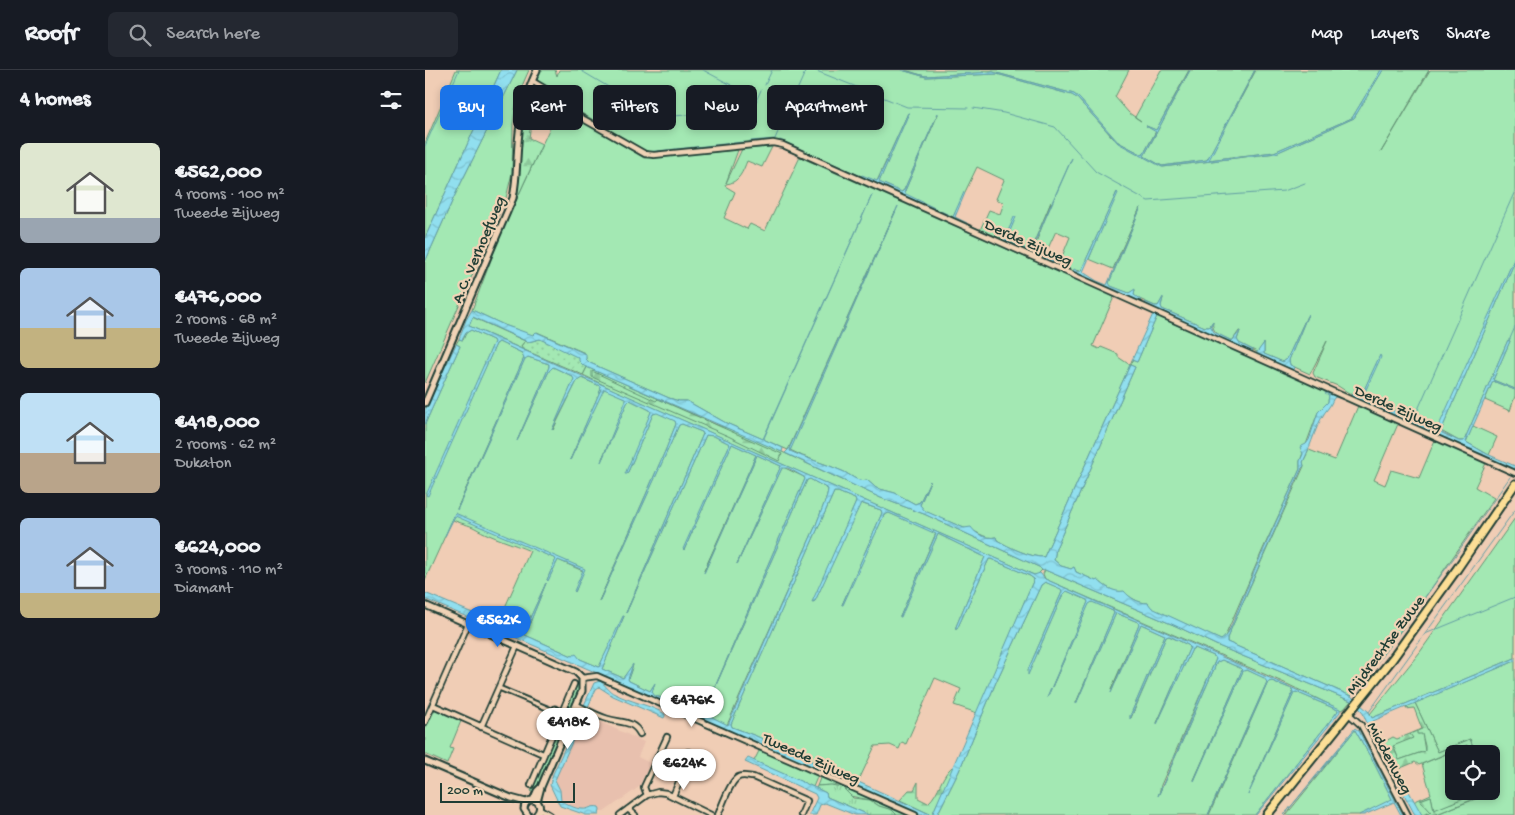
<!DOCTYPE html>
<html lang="en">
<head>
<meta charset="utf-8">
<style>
  :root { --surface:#171b24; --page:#242831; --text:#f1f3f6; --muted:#9ea1a6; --line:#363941; --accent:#1a73e8 }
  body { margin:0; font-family:"Gochi Hand",sans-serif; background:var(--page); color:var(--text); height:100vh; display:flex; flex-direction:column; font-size:19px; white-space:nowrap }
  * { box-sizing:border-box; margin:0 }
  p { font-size:16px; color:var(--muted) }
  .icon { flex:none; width:28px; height:28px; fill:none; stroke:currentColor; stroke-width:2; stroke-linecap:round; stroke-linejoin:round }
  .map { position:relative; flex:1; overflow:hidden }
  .details { display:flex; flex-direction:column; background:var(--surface); width:425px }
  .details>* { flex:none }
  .banner { position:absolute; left:15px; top:15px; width:475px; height:45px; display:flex; gap:10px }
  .controls { position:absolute; left:1020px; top:675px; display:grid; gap:10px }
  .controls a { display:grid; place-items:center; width:55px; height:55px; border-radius:8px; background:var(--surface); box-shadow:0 2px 8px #0003; font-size:25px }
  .scale { position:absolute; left:15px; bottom:12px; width:135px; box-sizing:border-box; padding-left:5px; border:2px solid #1f3d34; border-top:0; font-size:14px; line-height:18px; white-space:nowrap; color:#1f3d34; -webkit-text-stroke:4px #f0d3b6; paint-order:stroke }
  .price { position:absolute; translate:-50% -42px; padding:0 11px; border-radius:18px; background:#fff; color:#222; font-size:16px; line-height:32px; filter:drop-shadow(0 1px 2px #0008) }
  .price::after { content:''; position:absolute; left:50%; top:30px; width:15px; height:11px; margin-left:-8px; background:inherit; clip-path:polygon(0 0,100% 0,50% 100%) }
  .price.active { background:var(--accent); color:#fff }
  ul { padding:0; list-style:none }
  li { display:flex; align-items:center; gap:15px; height:125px; padding:0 20px }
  li span { display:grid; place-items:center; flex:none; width:140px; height:100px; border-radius:8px; color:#555 }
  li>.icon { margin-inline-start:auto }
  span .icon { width:60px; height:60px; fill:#fffc; stroke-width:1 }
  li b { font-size:21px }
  h2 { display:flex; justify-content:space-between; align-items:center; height:60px; padding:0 20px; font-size:21px }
  .tag { padding:0 18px; border-radius:8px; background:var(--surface); box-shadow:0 2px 8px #0003; font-size:18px; line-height:45px }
  .tag.active { background:var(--accent); color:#fff }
  header { display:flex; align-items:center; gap:30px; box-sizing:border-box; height:70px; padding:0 25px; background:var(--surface); border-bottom:1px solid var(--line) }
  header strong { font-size:24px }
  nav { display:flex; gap:28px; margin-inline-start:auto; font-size:18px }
  .search { width:350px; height:45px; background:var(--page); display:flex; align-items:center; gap:12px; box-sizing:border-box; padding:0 18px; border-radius:8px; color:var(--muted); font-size:19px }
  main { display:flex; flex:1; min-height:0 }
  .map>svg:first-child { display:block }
  .built { fill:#e8c0ae }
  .grass { fill:#a3e8b3; stroke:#619274 }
  .forest { fill:url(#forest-firs); stroke:#619274 }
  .park { fill:url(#park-tufts); stroke:#619274 }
  .garden { fill:url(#garden-dots); stroke:#619274 }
  .water { fill:url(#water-waves); stroke:#639ea4; fill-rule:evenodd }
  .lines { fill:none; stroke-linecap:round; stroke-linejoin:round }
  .stream { stroke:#639ea4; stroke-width:1 }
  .pedestrian-casing { stroke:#1f3d34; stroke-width:7 }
  .minor-casing { stroke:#1f3d34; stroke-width:8 }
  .tertiary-casing { stroke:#1f3d34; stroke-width:9 }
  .primary-casing { stroke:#1f3d34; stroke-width:11 }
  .pedestrian { stroke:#f0d3b6; stroke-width:3 }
  .minor { stroke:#f0d3b6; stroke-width:4.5 }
  .tertiary { stroke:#f0d3b6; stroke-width:5 }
  .primary { stroke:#fcde96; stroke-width:7 }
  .labels { text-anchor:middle; stroke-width:4.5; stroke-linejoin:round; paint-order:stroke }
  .street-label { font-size:16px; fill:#1f3d34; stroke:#f0d3b6 }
</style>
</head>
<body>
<header>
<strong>Roofr</strong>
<div class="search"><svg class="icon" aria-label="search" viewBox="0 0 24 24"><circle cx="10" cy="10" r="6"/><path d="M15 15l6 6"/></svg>Search here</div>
<nav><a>Map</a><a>Layers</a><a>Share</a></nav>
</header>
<main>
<section class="details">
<h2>4 homes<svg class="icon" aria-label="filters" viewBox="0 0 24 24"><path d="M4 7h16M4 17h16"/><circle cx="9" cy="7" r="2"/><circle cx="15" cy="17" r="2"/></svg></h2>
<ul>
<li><span style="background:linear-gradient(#dfe7d0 75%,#9aa5b1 0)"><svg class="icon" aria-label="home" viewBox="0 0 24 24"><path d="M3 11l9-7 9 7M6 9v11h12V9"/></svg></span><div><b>€562,000</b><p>4 rooms · 100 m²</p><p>Tweede Zijweg</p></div></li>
<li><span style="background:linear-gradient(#a9c7e8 60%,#c2b280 0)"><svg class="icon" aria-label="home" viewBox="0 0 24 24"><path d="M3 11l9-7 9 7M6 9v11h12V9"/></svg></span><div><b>€476,000</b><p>2 rooms · 68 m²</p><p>Tweede Zijweg</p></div></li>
<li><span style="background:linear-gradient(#bfe0f5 60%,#b9a48a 0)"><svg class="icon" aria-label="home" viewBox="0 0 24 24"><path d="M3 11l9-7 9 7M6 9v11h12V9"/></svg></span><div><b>€418,000</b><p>2 rooms · 62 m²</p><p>Dukaton</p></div></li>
<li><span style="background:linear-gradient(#a9c7e8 75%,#c2b280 0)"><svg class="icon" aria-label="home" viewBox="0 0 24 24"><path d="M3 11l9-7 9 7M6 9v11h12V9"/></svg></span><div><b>€624,000</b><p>3 rooms · 110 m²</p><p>Diamant</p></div></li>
</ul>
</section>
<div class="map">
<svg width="1090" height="745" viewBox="0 0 1090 745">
  <defs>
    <pattern id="forest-firs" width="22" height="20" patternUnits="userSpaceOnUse" patternTransform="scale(1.25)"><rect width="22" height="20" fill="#a3e8b3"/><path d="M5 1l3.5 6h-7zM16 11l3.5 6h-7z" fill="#8cc89b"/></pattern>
    <pattern id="park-tufts" width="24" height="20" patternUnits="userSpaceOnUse" patternTransform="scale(1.25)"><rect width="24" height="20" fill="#a3e8b3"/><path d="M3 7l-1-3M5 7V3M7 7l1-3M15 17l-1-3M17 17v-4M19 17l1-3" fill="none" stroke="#8cc89b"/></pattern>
    <pattern id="garden-dots" width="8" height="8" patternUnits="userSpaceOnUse" patternTransform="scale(1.25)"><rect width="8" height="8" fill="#a3e8b3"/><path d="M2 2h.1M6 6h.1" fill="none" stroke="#8cc89b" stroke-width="1.8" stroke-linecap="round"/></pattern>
    <pattern id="water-waves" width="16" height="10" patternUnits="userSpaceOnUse" patternTransform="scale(1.25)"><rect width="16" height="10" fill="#91dfef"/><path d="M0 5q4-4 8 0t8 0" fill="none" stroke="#7dc0ce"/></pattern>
  </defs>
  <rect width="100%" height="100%" fill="#f0cdb5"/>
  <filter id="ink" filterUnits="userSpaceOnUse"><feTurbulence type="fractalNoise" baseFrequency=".02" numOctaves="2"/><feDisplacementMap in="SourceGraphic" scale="10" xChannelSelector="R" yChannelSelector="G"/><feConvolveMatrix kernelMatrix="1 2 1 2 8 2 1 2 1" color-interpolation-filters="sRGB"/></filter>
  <g filter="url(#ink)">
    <!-- built -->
    <path class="built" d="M160,645L219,672L213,687L225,693L214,717L179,742H175V740L171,736L157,740L136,731L135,720L130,712L135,696Z"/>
    <!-- grass -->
    <path class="grass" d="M31,0H76L0,168V73Z
      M92,0H104L93,25L90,40L88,54L87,103L81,128L0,313V192L29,127Z
      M115,0H130L132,6L134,0H477L501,7L572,4L647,25L652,28L689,69L654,28L649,24L568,2L500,6L480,0H704L690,27L704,43L716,51L710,47L736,0H764L731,60L721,56L731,61L718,85L693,72L738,97L851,83L929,48L958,0H1004L956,82L1005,0H1090V187L1016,355L1012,360L940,329L938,326L955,286L938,322L934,325L929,323L927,325L913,316L890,307L888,303L902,271L885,304L865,295L864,290L882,246L862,289L858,292L839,284V273L835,279L832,282L814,273L812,270L815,261H814L807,271C796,265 786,264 788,251L784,257H780L737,239L736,236L738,228L733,236H730L710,227L709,225L710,220L704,223L685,216L684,213L715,138L688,199L664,189L692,122L656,201L649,200L648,202L665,210H663L633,196L644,200L645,198L634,194L645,167L631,161L619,187L608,181L626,132L606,179L603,180L583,171L582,168L590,147L579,169L555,160L564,140L575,144L579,133L571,129L579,110L552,97L528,147L480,125L479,123L513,44L479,120L476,122L454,112L483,43L452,111L437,106L435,107L348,70L226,82L221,81L136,31L135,32L121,16L113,11L112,8Z
      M765,0H830L782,90L737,96L719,86Z
      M831,0H956L927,48L849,82L783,90Z
      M134,38L219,88L313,80L301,113L317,79L347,77L337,97L322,91C318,101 314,113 301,114L300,116L310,122L299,148L322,159L325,154L340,161L375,87L604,189L654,209L689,227L668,276L674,279L676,277L693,284V287L705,295L707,290L712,292L732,246L901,321L904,325L903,332L893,342L875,391V399L838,479L799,569L796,570L791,568L726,538L723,533C713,533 706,528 699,522C689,523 679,516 673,510L671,511L651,502L649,497L646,499L636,496L629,490L631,478L710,297L705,295L619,487C607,488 583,477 572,470L571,467C558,470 551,459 539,458L499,441L495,435L505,411L495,432L490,434L470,423L451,418L442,410C432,413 425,404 417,401C400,393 381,389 365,380L470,142L363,380L301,353L262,331H254L244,328L165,293L161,289L160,283L112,262L109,266L79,255L47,240L77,161Z
      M1090,191V319L1068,310L1085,271L1083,270L1039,371H1034L1016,361Z
      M47,247L100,271L96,276L97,279L44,256Z
      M46,260L68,270L69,272L2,426L71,274L74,272L97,283L99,288L32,439L100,288L103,287L124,294V297L93,369L124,301L128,297L147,306L149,309L128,360L152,311L156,308L175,316L176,319L145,390L179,318L200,328L202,330L177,389L202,333L205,330L225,340L226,342L202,404L228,344L232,342L250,350L251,354L241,379L174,531L254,355L257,354L277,362L278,364L201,543L281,365L289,366L305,374L259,480L307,374L331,385L279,501L332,385L356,396L312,494L357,398L358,397L379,407L380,409L287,624L382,410L385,409L403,419C403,426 394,446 391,455L302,655L265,636L230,626L227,623L229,615L225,621L204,611L203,609L208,595L198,608L177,599L199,546L174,597L155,589L151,585L147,586L100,565L121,513L99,561L95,563L73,553L105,481C87,473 67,468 50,458C45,455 34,453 28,450L30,445L131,489L122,510H123L133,490L158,501L150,522L159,499L30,444L0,510V354L35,276L31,274L34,269L38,270L41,263Z
      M162,297L292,355L312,361L456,428L499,444L614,497L617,500L612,505H609L193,322L158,305Z
      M1068,311L1090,320V326L1085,341L1060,330Z
      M933,336L973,354L949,410L960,415L966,400L994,408L1010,370L1061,393L1050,417L1069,428L987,546L926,626L802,572V568L879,396L878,392L884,380L910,390Z
      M1048,356L1072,367L1064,385L1041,372Z
      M409,422H413L430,429L431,432L388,532L390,531L435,433L456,440L457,443L417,535L459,445L464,443L511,463L475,547L513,464L560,487L530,559H532L564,489H566L605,506L609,509L552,643L529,635L536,619L510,608L481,674L477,672L474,679L465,675L450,676L433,712L331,666L307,657L306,654Z
      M1090,448V588L947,648L945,644L995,582Z
      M620,500L751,556L791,575L926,631L919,639L916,640L862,614L620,509L618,504Z
      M620,512L637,519V522L603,600L604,602L638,524L642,521L662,530L663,532L627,617L664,533L668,532L688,541L689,543L651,633L691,543L713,552L714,554L686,620L716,554L740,565L705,646L706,648L741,567L744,566L763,575L765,577L732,653L767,579L770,578L789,586L791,589L736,715L734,724L792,592L797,590L815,598L817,600L769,710L818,601L822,600L840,608L842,612L783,745H512L534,701L571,612L616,515Z
      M1090,591V745H1009L1068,722L1066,684H1051L1045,669L1013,682L990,633Z
      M847,611L867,619L868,622L827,715L869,623L871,622L913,640V641L830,745H784L843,612Z
      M10,639L36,651L25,678L28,679L22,694L0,684V659Z
      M930,660L950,695L967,729L966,731L934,745H861Z
      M992,661L993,664L997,663L1000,681L974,690L968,675L987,668L985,664Z
      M1043,675L1047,684H1029V721L1035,723L1056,721L1009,741L1006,726L996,730L1006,742L997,745L988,732L1006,724L997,694Z
      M335,679L393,705L388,717L329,691Z
      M396,706L486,745H472L467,740L454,736L445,730L425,726L420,719L411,715L392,716Z"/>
    <!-- forest -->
    <path class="forest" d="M102,46L106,53L104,68L117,74L77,161C84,144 92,126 94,108C97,85 93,69 102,46Z
      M167,301L231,331L233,329L357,384L354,391L303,366L167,307Z
      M152,614L155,616V618L109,723L106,721Z
      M990,633L1013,682L1045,669L1051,684H1047L1042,675L994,695L990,692L971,700L957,673L968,667L972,669L985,664L988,668L968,676L974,690L1000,681V676L997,664H992V661L997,659L989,638L981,639L982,636Z
      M530,695L507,745L475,730L484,720H489L493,712V728L503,733C515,723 516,703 530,695Z
      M1066,718L1068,721L1064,723L1009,745H1000L1006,742L995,730L1006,726L1009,740L1056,721H1066Z"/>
    <!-- park -->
    <path class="park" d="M406,715L417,717L428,728L445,730L454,736L467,740L472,745H444L402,727L401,723L391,718L392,716Z"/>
    <!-- garden -->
    <path class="garden" d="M115,269L147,283L154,288L162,297L158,305L97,279L96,276L100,271L103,272Z"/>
    <!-- water -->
    <path class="water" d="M76,0H92L29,127L0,192V168Z
      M477,0L500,6L568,2L649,24L654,28L693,72L718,85L731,62L721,56L731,60L765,0L719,86L737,96L782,90L830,0L784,90L849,82L927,48L956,0H958L929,48L851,83L737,97L693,73L652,28L647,25L572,4L501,7Z
      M483,43H484L454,112L477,122L479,120L513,43L479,123L528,147L539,122L540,123L530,147L542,153L541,154L435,107L437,105L452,111L454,108Z
      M647,88L607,179L608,181L629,191L627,193L575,169H580L589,147H591L582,168L583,171L603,180L606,179Z
      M692,122L693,123L658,202L672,211L682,215L716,137L684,213L686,216L704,223L710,219L709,225L716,230L715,231L648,202L649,199L654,202L656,201Z
      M447,125L339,368L340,370L358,378L357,382L159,296L154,291V288L115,269L103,272L48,247L44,256L609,505L615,503L620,509L915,639V642L831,745H830L913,641V640L871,622L869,623L823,725L868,622L867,619L847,611L843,612L783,745L842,612L839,608L822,600L818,601L769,711L817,600L815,598L797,590L792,592L733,726L791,589L789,586L770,578L767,579L732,654L765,577L763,575L744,566L741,567L705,649V646L740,565L716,554L686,623L714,554L713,552L691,543L651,634L689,543L688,541L667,532L664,534L622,628L663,532L662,530L642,521L638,524L603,605V600L637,522L636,519L620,512L616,515L571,612L534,701L512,745H496L260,642C174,603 87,566 0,529V523L95,563L99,561L121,513L100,565L147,586L151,584L155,589L174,597L198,546H199L177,599L198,608L208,594L203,609L204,611L225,621L230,613L227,622L230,626L265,636L303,655L391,455C394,446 403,426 403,419L385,409L382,410L287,624L380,409L379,407L363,398H357L312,494L356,396L332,385L279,503L331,385L307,374L259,480L258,479L305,374L289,366L281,365L201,543L278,364L277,362L257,354L254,355L174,532L241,379L251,354L250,351L232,343L228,344L202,404H200L226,342L225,340L205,330L202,333L176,392L201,330L200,328L179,319L145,390L176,319L175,316L157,308L152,311L127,360L149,309L147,306L128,297L124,301L92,371L124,297V294L103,287L100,289L32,440L99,288L97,283L74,272L71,274L3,426L1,425L69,272L68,270L46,260L41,263L37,270L34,269L41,250L47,240L79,255L108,265L111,262L161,284V289L165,293L244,328L254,331H262L301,353L338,369ZM409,422H413L430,429L431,432L387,532L390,531L436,433L456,440L457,443L417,535H418L459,445L464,443L511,464L475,547H476L513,464L560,487L530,559H532L564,489H566L605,506L609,509L507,745L331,666L307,657L306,654Z
      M473,136L365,381C381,389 400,393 417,401C425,404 432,413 442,410L451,418L470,423L490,434L495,432L505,411L495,435L500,441L539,458L546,457C551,465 562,469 571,467L572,470C583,477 607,488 619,487L705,295L710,297L631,478L629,490L636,496L646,499L649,497L651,502L671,511L673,510C679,516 689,523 699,521C705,528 713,533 723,533L727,538L796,570C804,566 810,546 814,537C833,491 854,445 875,399V391L878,384L875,377L881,374L884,370L893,342L903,332L904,325L900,323L901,321L917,328V329L910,327C907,330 907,333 904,337C891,352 887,374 878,392L879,396L877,398L802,568V572L926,626L944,642L947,648L1090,588V591L948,651L953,668L957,673L997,745H990L945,660L937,641L926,631L791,575L751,556L620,500L618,501L614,497L499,444L456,428L360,383L364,379Z
      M1090,187V191L1016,361L1017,363L1034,371H1039L1083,270L1085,271L1068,310L1090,319V320L1068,311L1041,372L1062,384L1090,396V399L926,326L928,323L934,325L938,322L955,285L956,287L938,326L940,329L961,338L965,336V339L985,348L988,347L991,352L1012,360Z
      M738,227L736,236L737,239L780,257H784L788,251L786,257L789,262L807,271L815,261L812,269L814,273L828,280L826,282L720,234V232L730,236H733Z
      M728,244L732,246L712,292L707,290Z
      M883,244L864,290L865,295L870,297L869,300L830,285L839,273V284L858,292L862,289Z
      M31,274L35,276L0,354V340Z
      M30,443L160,499L150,522L149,521L158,500L133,490L123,511L122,510L131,489L30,446L20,466Z
      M175,611C181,615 183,621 190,624C206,632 225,635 240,644V646L239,648L188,626L174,617L171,619L130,710L135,720L136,731C142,734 150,739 157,739C164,740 166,735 174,737L175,739L174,745H161L135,736L125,715L128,704L169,613Z
      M930,658L934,661L978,745H976L969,732L939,745H934L967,729L950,695L930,660L859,745Z
      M323,688L391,718L401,723L402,727L444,745H430L400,733L395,735L391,745H384L392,728L390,724L320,692Z"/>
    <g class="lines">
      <!-- stream -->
      <path class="stream" d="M155,0L232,46H248L316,41
        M278,0L323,24
        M389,0L482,37L543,38
        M340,15L347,0
        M332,29L336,20
        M136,32L138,34
        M142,36L192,65
        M548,38L579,43L630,57L671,102L723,131L859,121L880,113
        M321,41L326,40L332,30L326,27
        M357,54L381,0
        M355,70L436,106
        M325,71L350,69L355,57
        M0,76L34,0
        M219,81L222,82L318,72
        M547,156L575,169
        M1084,271L1090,257
        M991,344L1090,121
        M1090,440L1000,564L1090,527
        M936,614L1028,489L1085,407
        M926,626L932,620
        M944,642L1000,564"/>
      <defs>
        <path id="pedestrian" d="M74,618L129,641
          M135,646L128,643L130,638L137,642"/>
        <path id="minor" d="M107,11L122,20L134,34L139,38L220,84L229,85L348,73L358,75L1090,403
          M157,608L172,606L490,745
          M8,635L118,684
          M152,635C162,640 172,646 183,649C195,653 208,650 215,664
          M924,644L936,655L983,745
          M0,652L43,554
          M56,657L92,576
          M242,667L219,717L222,725L233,722L241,723L286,745
          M106,715L149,614
          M248,726L262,693L263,682
          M115,739L125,745
          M203,739L210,745
          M195,745L222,725
          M293,745C297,736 304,714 312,708C317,704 323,707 328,707L382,731L376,745"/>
        <path id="tertiary" d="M0,333L88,128C93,104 91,79 95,55C97,36 104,18 112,0
          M0,535L151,602L157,608V621L116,717L112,732
          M0,691L86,728L101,732
          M108,730L112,721L116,717
          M103,745L99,739C101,722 123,732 111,745"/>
        <path id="primary" d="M842,745L968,588L1032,499L1090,414"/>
      </defs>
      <!-- pedestrian casing -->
      <use href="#pedestrian" class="pedestrian-casing"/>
      <!-- minor casing -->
      <use href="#minor" class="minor-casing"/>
      <!-- tertiary casing -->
      <use href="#tertiary" class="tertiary-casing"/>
      <!-- primary casing -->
      <use href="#primary" class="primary-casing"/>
      <!-- pedestrian -->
      <use href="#pedestrian" class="pedestrian"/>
      <!-- minor -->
      <use href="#minor" class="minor"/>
      <!-- tertiary -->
      <use href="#tertiary" class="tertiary"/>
      <!-- primary -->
      <use href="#primary" class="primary"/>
    </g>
  </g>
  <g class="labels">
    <!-- street labels -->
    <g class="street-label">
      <text transform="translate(604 171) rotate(24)" y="6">Derde Zijweg</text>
      <text transform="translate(52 179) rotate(-67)" y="6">A.C. Verhoefweg</text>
      <text transform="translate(974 337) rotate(24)" y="6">Derde Zijweg</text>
      <text transform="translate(959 574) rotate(-53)" y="6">Mijdrechtse Zuwe</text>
      <text transform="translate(387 687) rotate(24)" y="6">Tweede Zijweg</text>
      <text transform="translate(966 687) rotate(62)" y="6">Middenweg</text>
    </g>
  </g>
</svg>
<div class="controls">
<a><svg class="icon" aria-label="locate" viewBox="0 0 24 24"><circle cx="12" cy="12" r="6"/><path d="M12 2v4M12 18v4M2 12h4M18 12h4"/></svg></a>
</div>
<div class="scale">200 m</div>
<b class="price active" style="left:73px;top:578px">€562K</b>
<b class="price" style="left:267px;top:658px">€476K</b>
<b class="price" style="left:143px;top:680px">€418K</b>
<b class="price" style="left:259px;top:721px">€624K</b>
<div class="banner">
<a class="tag active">Buy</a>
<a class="tag">Rent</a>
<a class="tag">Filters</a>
<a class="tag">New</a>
<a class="tag">Apartment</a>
</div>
</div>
</main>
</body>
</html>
